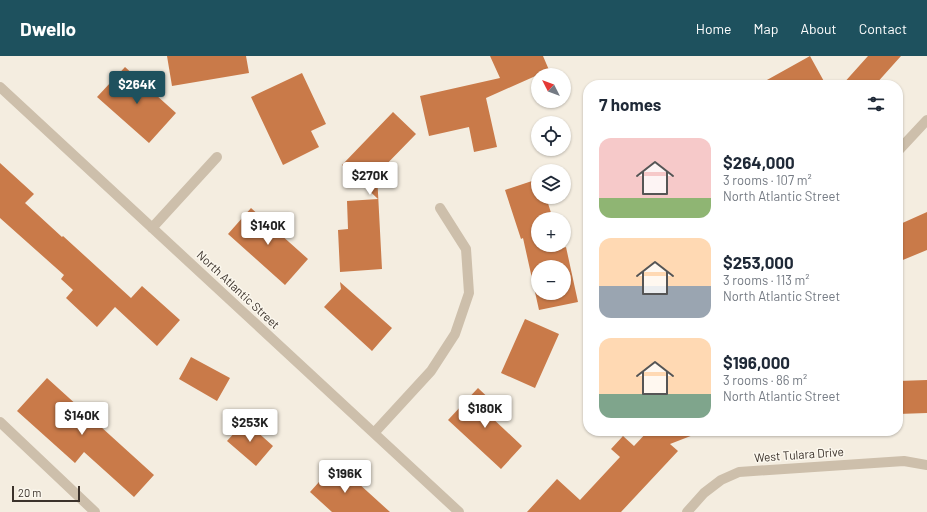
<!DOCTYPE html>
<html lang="en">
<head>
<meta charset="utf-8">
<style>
  :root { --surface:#fff; --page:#f6f6f7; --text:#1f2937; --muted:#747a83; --accent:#1e515e }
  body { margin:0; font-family:Barlow,sans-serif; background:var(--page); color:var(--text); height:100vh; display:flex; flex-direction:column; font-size:15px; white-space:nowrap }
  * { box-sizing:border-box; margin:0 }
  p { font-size:13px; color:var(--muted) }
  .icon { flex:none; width:22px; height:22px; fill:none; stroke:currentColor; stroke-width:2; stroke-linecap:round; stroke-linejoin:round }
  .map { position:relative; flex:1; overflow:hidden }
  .details { position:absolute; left:583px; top:24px; width:320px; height:356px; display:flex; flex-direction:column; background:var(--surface); border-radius:16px; box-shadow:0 1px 3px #0004 }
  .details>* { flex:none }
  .needle { width:26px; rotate:312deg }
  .tools { position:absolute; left:531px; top:12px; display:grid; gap:8px }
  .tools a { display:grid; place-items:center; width:40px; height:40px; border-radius:50%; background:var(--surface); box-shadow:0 1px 3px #0004; font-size:20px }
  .scale { position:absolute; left:12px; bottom:10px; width:68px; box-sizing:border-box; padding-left:4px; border:2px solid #3b322b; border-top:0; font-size:11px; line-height:14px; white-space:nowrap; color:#3b322b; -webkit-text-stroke:3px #fbf7ed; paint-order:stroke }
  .price { position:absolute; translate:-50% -34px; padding:0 9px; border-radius:4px; background:#fff; color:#222; font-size:13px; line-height:26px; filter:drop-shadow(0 1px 2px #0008) }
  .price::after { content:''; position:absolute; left:50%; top:24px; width:12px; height:9px; margin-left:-6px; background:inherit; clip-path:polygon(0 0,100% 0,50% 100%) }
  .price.current { background:var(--accent); color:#fff }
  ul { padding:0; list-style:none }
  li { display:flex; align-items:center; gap:12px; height:100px; padding:0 16px }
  li span { display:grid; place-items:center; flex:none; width:112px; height:80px; border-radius:12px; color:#555 }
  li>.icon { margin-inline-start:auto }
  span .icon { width:48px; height:48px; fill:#fffc; stroke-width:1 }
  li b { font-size:17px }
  h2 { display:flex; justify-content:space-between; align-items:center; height:48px; padding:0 16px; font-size:17px }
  header { display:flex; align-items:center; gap:24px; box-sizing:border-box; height:56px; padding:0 20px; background:var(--accent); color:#fff }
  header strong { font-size:19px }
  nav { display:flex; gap:22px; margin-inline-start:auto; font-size:14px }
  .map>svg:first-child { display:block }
  .building { fill:#c97a49; fill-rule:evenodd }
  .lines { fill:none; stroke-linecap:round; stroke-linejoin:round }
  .minor { stroke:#cdbfab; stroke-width:10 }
  .labels { text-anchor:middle; stroke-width:3; stroke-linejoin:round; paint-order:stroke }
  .street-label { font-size:12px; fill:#3b322b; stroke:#fbf7ed }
</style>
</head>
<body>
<header>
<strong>Dwello</strong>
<nav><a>Home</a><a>Map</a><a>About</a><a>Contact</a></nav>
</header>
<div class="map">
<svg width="927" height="456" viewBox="0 0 927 456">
  <rect width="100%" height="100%" fill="#f4ede0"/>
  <!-- building -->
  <path class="building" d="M167,0H246L249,17L172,30Z
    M490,0H543L549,14L486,42L497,91L474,96L469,71L429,80L420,40L500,22Z
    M810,0L826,29H758Z
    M868,0H901L875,29H842Z
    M125,11L176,57L149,87L97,41Z
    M302,17L326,68L311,75L319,91L283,109L251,41Z
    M393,56L416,78L377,118L382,213L340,216L338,174L348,173L347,145L378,143L342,109Z
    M0,107L34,138L25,147L62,181L63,180L131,242L142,230L180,264L157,290L115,251L97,271L66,242L73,234L61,223L64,219L0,162Z
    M538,123V141H546L553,163H538V189H562L563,192L566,191L578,246L539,254L523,182L521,183L505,134ZM538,211H564V237H538Z
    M251,152L308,203L285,229L228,178Z
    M927,156V194L898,206V169Z
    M340,226L392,272L372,295L324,251L341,233Z
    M525,263L559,278L535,332L501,317Z
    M191,301L230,322L217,345L179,323Z
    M47,322L154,419L134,441L84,396L75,407L17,355Z
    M927,324V357L898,358V325Z
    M478,332L497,350L489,359L522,390L501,413L448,364Z
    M245,365L273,390L256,410L227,385Z
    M648,375H701V376L670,388L678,395L621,456H527L557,423L580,444L620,401L611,393L623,380L634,390Z
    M336,407L390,456H332L310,436Z"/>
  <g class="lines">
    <!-- minor -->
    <path class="minor" d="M0,31L459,456
      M898,95L927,64
      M152,172L217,101
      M0,366L95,456
      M374,377L431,315L455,278L469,237L466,193L440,152
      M687,456L704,437L721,424L739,416L904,405L927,409"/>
  </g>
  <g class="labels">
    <!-- street labels -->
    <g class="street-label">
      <text transform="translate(238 234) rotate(43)" y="4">North Atlantic Street</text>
      <text transform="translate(799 399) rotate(-4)" y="4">West Tulara Drive</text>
    </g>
  </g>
</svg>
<div class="tools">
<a><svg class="needle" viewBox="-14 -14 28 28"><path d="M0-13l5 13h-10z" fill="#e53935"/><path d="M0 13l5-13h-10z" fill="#747a83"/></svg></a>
<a><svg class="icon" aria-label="locate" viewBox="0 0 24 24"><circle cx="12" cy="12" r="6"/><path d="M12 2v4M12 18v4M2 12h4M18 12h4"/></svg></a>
<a><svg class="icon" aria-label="layers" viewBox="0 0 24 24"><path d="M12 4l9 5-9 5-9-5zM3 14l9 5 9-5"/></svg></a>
<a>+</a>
<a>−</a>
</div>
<div class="scale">20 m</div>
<b class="price current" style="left:137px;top:49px">$264K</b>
<b class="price" style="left:370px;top:140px">$270K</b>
<b class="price" style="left:268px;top:190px">$140K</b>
<b class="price" style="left:485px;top:373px">$180K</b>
<b class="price" style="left:82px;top:380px">$140K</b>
<b class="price" style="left:250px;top:387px">$253K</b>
<b class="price" style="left:345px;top:438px">$196K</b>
<section class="details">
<h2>7 homes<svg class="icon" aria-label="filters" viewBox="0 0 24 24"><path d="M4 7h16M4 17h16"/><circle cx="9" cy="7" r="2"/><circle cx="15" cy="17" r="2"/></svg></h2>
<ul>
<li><span style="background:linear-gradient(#f6c9c9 75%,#8fb573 0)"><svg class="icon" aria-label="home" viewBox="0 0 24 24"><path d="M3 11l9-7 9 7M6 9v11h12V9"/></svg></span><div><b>$264,000</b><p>3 rooms · 107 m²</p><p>North Atlantic Street</p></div></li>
<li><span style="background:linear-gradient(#ffd9b3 60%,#9aa5b1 0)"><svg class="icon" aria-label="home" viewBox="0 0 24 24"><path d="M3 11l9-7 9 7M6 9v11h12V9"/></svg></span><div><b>$253,000</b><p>3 rooms · 113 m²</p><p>North Atlantic Street</p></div></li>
<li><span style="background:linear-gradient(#ffd9b3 70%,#7fa58c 0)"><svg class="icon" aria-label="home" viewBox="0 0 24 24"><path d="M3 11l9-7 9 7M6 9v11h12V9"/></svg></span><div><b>$196,000</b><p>3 rooms · 86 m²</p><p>North Atlantic Street</p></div></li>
</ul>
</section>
</div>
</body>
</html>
